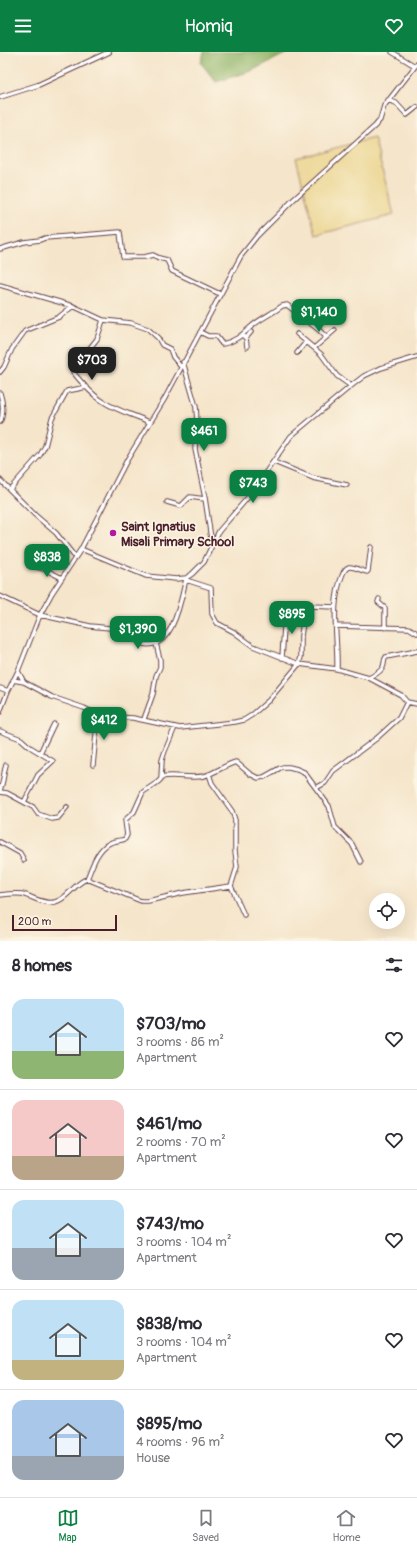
<!DOCTYPE html>
<html lang="en">
<head>
<meta charset="utf-8">
<style>
  :root { --surface:#fff; --page:#f2f2f3; --text:#2b2b33; --muted:#7c7c81; --line:#e1e1e2; --accent:#0b8043 }
  body { margin:0; font-family:Pangolin,sans-serif; background:var(--page); color:var(--text); height:100vh; display:flex; flex-direction:column; font-size:15px; white-space:nowrap }
  * { box-sizing:border-box; margin:0 }
  p { font-size:13px; color:var(--muted) }
  .icon { flex:none; width:22px; height:22px; fill:none; stroke:currentColor; stroke-width:2; stroke-linecap:round; stroke-linejoin:round }
  .map { position:relative; height:889px; overflow:hidden }
  .side { display:flex; flex-direction:column; background:var(--surface); flex:1 }
  .side>* { flex:none }
  .buttons { position:absolute; left:369px; top:841px; display:grid; gap:8px }
  .buttons a { display:grid; place-items:center; width:36px; height:36px; border-radius:50%; background:var(--surface); box-shadow:0 4px 16px #0002; font-size:20px }
  .scale { position:absolute; left:12px; bottom:10px; width:105px; box-sizing:border-box; padding-left:4px; border:2px solid #4a1f2b; border-top:0; font-size:11px; line-height:14px; white-space:nowrap; color:#4a1f2b; -webkit-text-stroke:3px #fcf5e5; paint-order:stroke }
  .price { position:absolute; translate:-50% -34px; padding:0 9px; border-radius:8px; background:var(--accent); color:#fff; font-size:13px; line-height:26px; filter:drop-shadow(0 1px 2px #0008) }
  .price::after { content:''; position:absolute; left:50%; top:24px; width:12px; height:9px; margin-left:-6px; background:inherit; clip-path:polygon(0 0,100% 0,50% 100%) }
  .price.current { background:#222; color:#fff }
  ul { padding:0; list-style:none }
  li { display:flex; align-items:center; gap:12px; height:100px; padding:0 12px }
  li+li { border-top:1px solid var(--line) }
  li span { display:grid; place-items:center; flex:none; width:112px; height:80px; border-radius:12px; color:#555 }
  li>.icon { margin-inline-start:auto }
  span .icon { width:48px; height:48px; fill:#fffc; stroke-width:1 }
  li b { font-size:17px }
  h2 { display:flex; justify-content:space-between; align-items:center; height:48px; padding:0 12px; font-size:17px }
  header { display:flex; justify-content:space-between; align-items:center; height:52px; padding:0 12px; background:var(--accent); color:#fff; font-size:18px; font-weight:600 }
  .tab-bar { display:flex; justify-content:space-around; align-items:center; height:56px; border-top:1px solid var(--line); background:var(--surface); font-size:11px; color:var(--muted) }
  .tab-bar a { display:grid; justify-items:center; gap:2px }
  .tab-bar .current { color:var(--accent) }
  .map>svg:first-child { display:block }
  .forest { fill:#93b66b; stroke:#6e6a4b }
  .sand { fill:#eeda9e; stroke:#9c7c64 }
  .lines { fill:none; stroke-linecap:round; stroke-linejoin:round }
  .minor-casing { stroke:#643d43; stroke-width:5.5 }
  .major-casing { stroke:#643d43; stroke-width:6 }
  .minor { stroke:#fff; stroke-width:3.5 }
  .major { stroke:#fff; stroke-width:4 }
  .poi-dot { fill:#b5179e; stroke:#fcf5e5; stroke-width:1.5 }
  .labels { text-anchor:middle; stroke-width:3; stroke-linejoin:round; paint-order:stroke }
  .poi-label { font-size:13px; font-weight:bold; fill:#4a1f2b; stroke:#fcf5e5; text-anchor:start }
</style>
</head>
<body>
<header><svg class="icon" aria-label="menu" viewBox="0 0 24 24"><path d="M4 6h16M4 12h16M4 18h16"/></svg>Homiq<svg class="icon" aria-label="heart" viewBox="0 0 24 24"><path d="M12 20l-8-8c-3-5 5-10 8-4 3-6 11-1 8 4z"/></svg></header>
<div class="map">
<svg width="417" height="889" viewBox="0 0 417 889">
  <rect width="100%" height="100%" fill="#fcf5e5"/>
  <filter id="ink" filterUnits="userSpaceOnUse"><feTurbulence type="fractalNoise" baseFrequency=".025" numOctaves="2"/><feDisplacementMap in="SourceGraphic" scale="8" xChannelSelector="R" yChannelSelector="G"/><feConvolveMatrix kernelMatrix="1 2 1 2 8 2 1 2 1" color-interpolation-filters="sRGB"/></filter>
  <filter id="wash" filterUnits="userSpaceOnUse"><feTurbulence type="fractalNoise" baseFrequency=".012" numOctaves="4" result="noise"/><feDisplacementMap in="SourceGraphic" scale="16" xChannelSelector="R" yChannelSelector="G"/><feGaussianBlur stdDeviation="0.9" result="paint"/><feColorMatrix in="noise" values="0 0 0 0 0 0 0 0 0 0 0 0 0 0 0 0 0 1.4 0 .05"/><feComposite in="paint" operator="in"/></filter>
  <g filter="url(#wash)">
    <rect width="100%" height="100%" fill="#f5e5ca"/>
    <!-- forest -->
    <path class="forest" d="M204,0H289L251,19L216,30L201,11Z"/>
    <!-- sand -->
    <path class="sand" d="M374,86L394,163L316,183L296,106Z"/>
  </g>
  <g filter="url(#ink)">
    <g class="lines">
      <defs>
        <path id="minor" d="M392,0L415,14
          M388,48L396,51L407,63L417,55
          M0,197L24,190L40,188L45,186L120,180L123,205H144L153,203L159,206L167,208L172,219L220,242
          M0,233L73,254L103,268L131,271L148,277L158,286L162,293L170,297L173,305L181,315
          M103,268L97,287L73,317V320C81,330 92,343 104,350C117,359 135,363 149,370
          M200,280L208,284H216L222,292C235,290 243,282 252,274C260,267 273,261 282,254L287,253L319,278L326,285
          M297,282L321,302L337,324L351,334
          M242,283L246,286L247,295
          M246,286L251,280
          M314,296L335,278
          M297,301L306,290
          M183,310L196,355L197,371L195,397L205,446L212,493
          M0,320L4,315L12,297L25,279L59,265L73,254
          M0,341C3,350 4,362 0,370
          M274,410L313,426L347,433
          M0,428L35,463L56,481L75,505
          M10,437L40,403L45,394L52,366L67,339L87,335
          M167,450L181,454L190,445L205,447
          M81,497L146,524L176,527L186,526L192,522L204,510L219,479L250,443L291,384L351,334L364,324L381,316L417,305
          M36,515L44,517L62,526
          M186,528L211,536L212,562L217,571L234,580L253,594L299,612L301,605V584L305,556L311,554L335,555
          M0,544L40,563L90,574L110,576L137,585L143,592C173,599 181,548 186,527
          M379,547L378,550L385,556V576
          M336,574L409,576L417,581
          M282,606L284,575L289,555
          M337,617C338,585 330,554 342,524C343,521 345,516 349,515C354,514 361,519 367,520L368,519L371,495
          M18,619L24,630
          M369,626C374,623 381,620 383,615C385,611 383,609 386,605L417,599
          M13,628L24,630L52,645L84,656L98,663L114,665L133,666L180,676L235,670L244,668L252,663L269,648L299,612L337,617L369,626L401,643L407,650L417,652
          M0,636L8,639
          M0,660L8,639L18,619L40,563L52,541L81,497L127,408L165,346L241,204L257,184L294,147L375,74L380,68L384,54L417,12
          M144,667L153,642L156,624L160,615V608L156,591
          M0,679L21,687L30,695L53,709L38,723L24,750
          M40,701L54,672
          M93,713L98,663
          M209,722L212,731L232,759L235,768V799L237,815L231,834L244,863
          M162,725C173,722 191,727 204,724C215,721 225,713 236,710L250,722L258,726L264,725L280,716L283,715H289L297,717L304,720L329,754L335,775L352,792L361,810
          M316,736L325,731L333,719L377,686L399,666L407,650
          M0,738C4,729 3,722 6,713
          M0,740L7,741L33,755L38,762L52,767L58,766L67,755
          M0,790L20,801L24,808
          M87,827C92,815 97,797 110,791C115,788 121,789 125,787L127,783L125,768L134,760L143,740L158,730L161,727L162,708L165,699L175,675
          M0,843C7,842 14,841 22,842C31,844 44,853 55,850C68,847 74,831 87,827L141,849H148L183,841L231,834"/>
        <path id="major" d="M0,45L38,33L109,0"/>
      </defs>
      <!-- minor casing -->
      <use href="#minor" class="minor-casing"/>
      <!-- major casing -->
      <use href="#major" class="major-casing"/>
      <!-- minor -->
      <use href="#minor" class="minor"/>
      <!-- major -->
      <use href="#major" class="major"/>
    </g>
  </g>
  <!-- markers -->
  <circle class="poi-dot" cx="113" cy="481" r="4"/>
  <g class="labels">
    <!-- poi labels -->
    <g class="poi-label">
      <text x="121" y="479">Saint Ignatius<tspan x="121" dy="15">Misali Primary School</tspan></text>
    </g>
  </g>
</svg>
<div class="buttons">
<a><svg class="icon" aria-label="locate" viewBox="0 0 24 24"><circle cx="12" cy="12" r="6"/><path d="M12 2v4M12 18v4M2 12h4M18 12h4"/></svg></a>
</div>
<div class="scale">200 m</div>
<b class="price" style="left:319px;top:281px">$1,140</b>
<b class="price current" style="left:92px;top:329px">$703</b>
<b class="price" style="left:204px;top:400px">$461</b>
<b class="price" style="left:253px;top:452px">$743</b>
<b class="price" style="left:47px;top:526px">$838</b>
<b class="price" style="left:292px;top:583px">$895</b>
<b class="price" style="left:138px;top:598px">$1,390</b>
<b class="price" style="left:104px;top:689px">$412</b>
</div>
<section class="side">
<h2>8 homes<svg class="icon" aria-label="filters" viewBox="0 0 24 24"><path d="M4 7h16M4 17h16"/><circle cx="9" cy="7" r="2"/><circle cx="15" cy="17" r="2"/></svg></h2>
<ul>
<li><span style="background:linear-gradient(#bfe0f5 65%,#8fb573 0)"><svg class="icon" aria-label="home" viewBox="0 0 24 24"><path d="M3 11l9-7 9 7M6 9v11h12V9"/></svg></span><div><b>$703/mo</b><p>3 rooms · 86 m²</p><p>Apartment</p></div><svg class="icon" aria-label="heart" viewBox="0 0 24 24"><path d="M12 20l-8-8c-3-5 5-10 8-4 3-6 11-1 8 4z"/></svg></li>
<li><span style="background:linear-gradient(#f6c9c9 70%,#b9a48a 0)"><svg class="icon" aria-label="home" viewBox="0 0 24 24"><path d="M3 11l9-7 9 7M6 9v11h12V9"/></svg></span><div><b>$461/mo</b><p>2 rooms · 70 m²</p><p>Apartment</p></div><svg class="icon" aria-label="heart" viewBox="0 0 24 24"><path d="M12 20l-8-8c-3-5 5-10 8-4 3-6 11-1 8 4z"/></svg></li>
<li><span style="background:linear-gradient(#bfe0f5 60%,#9aa5b1 0)"><svg class="icon" aria-label="home" viewBox="0 0 24 24"><path d="M3 11l9-7 9 7M6 9v11h12V9"/></svg></span><div><b>$743/mo</b><p>3 rooms · 104 m²</p><p>Apartment</p></div><svg class="icon" aria-label="heart" viewBox="0 0 24 24"><path d="M12 20l-8-8c-3-5 5-10 8-4 3-6 11-1 8 4z"/></svg></li>
<li><span style="background:linear-gradient(#bfe0f5 75%,#c2b280 0)"><svg class="icon" aria-label="home" viewBox="0 0 24 24"><path d="M3 11l9-7 9 7M6 9v11h12V9"/></svg></span><div><b>$838/mo</b><p>3 rooms · 104 m²</p><p>Apartment</p></div><svg class="icon" aria-label="heart" viewBox="0 0 24 24"><path d="M12 20l-8-8c-3-5 5-10 8-4 3-6 11-1 8 4z"/></svg></li>
<li><span style="background:linear-gradient(#a9c7e8 70%,#9aa5b1 0)"><svg class="icon" aria-label="home" viewBox="0 0 24 24"><path d="M3 11l9-7 9 7M6 9v11h12V9"/></svg></span><div><b>$895/mo</b><p>4 rooms · 96 m²</p><p>House</p></div><svg class="icon" aria-label="heart" viewBox="0 0 24 24"><path d="M12 20l-8-8c-3-5 5-10 8-4 3-6 11-1 8 4z"/></svg></li>
</ul>
</section>
<nav class="tab-bar">
<a class="current"><svg class="icon" aria-label="map" viewBox="0 0 24 24"><path d="M3 6l6-2 6 2 6-2v14l-6 2-6-2-6 2zM9 4v14M15 6v14"/></svg>Map</a>
<a><svg class="icon" aria-label="saved" viewBox="0 0 24 24"><path d="M7 4h10v16l-5-4-5 4z"/></svg>Saved</a>
<a><svg class="icon" aria-label="home" viewBox="0 0 24 24"><path d="M3 11l9-7 9 7M6 9v11h12V9"/></svg>Home</a>
</nav>
</body>
</html>
